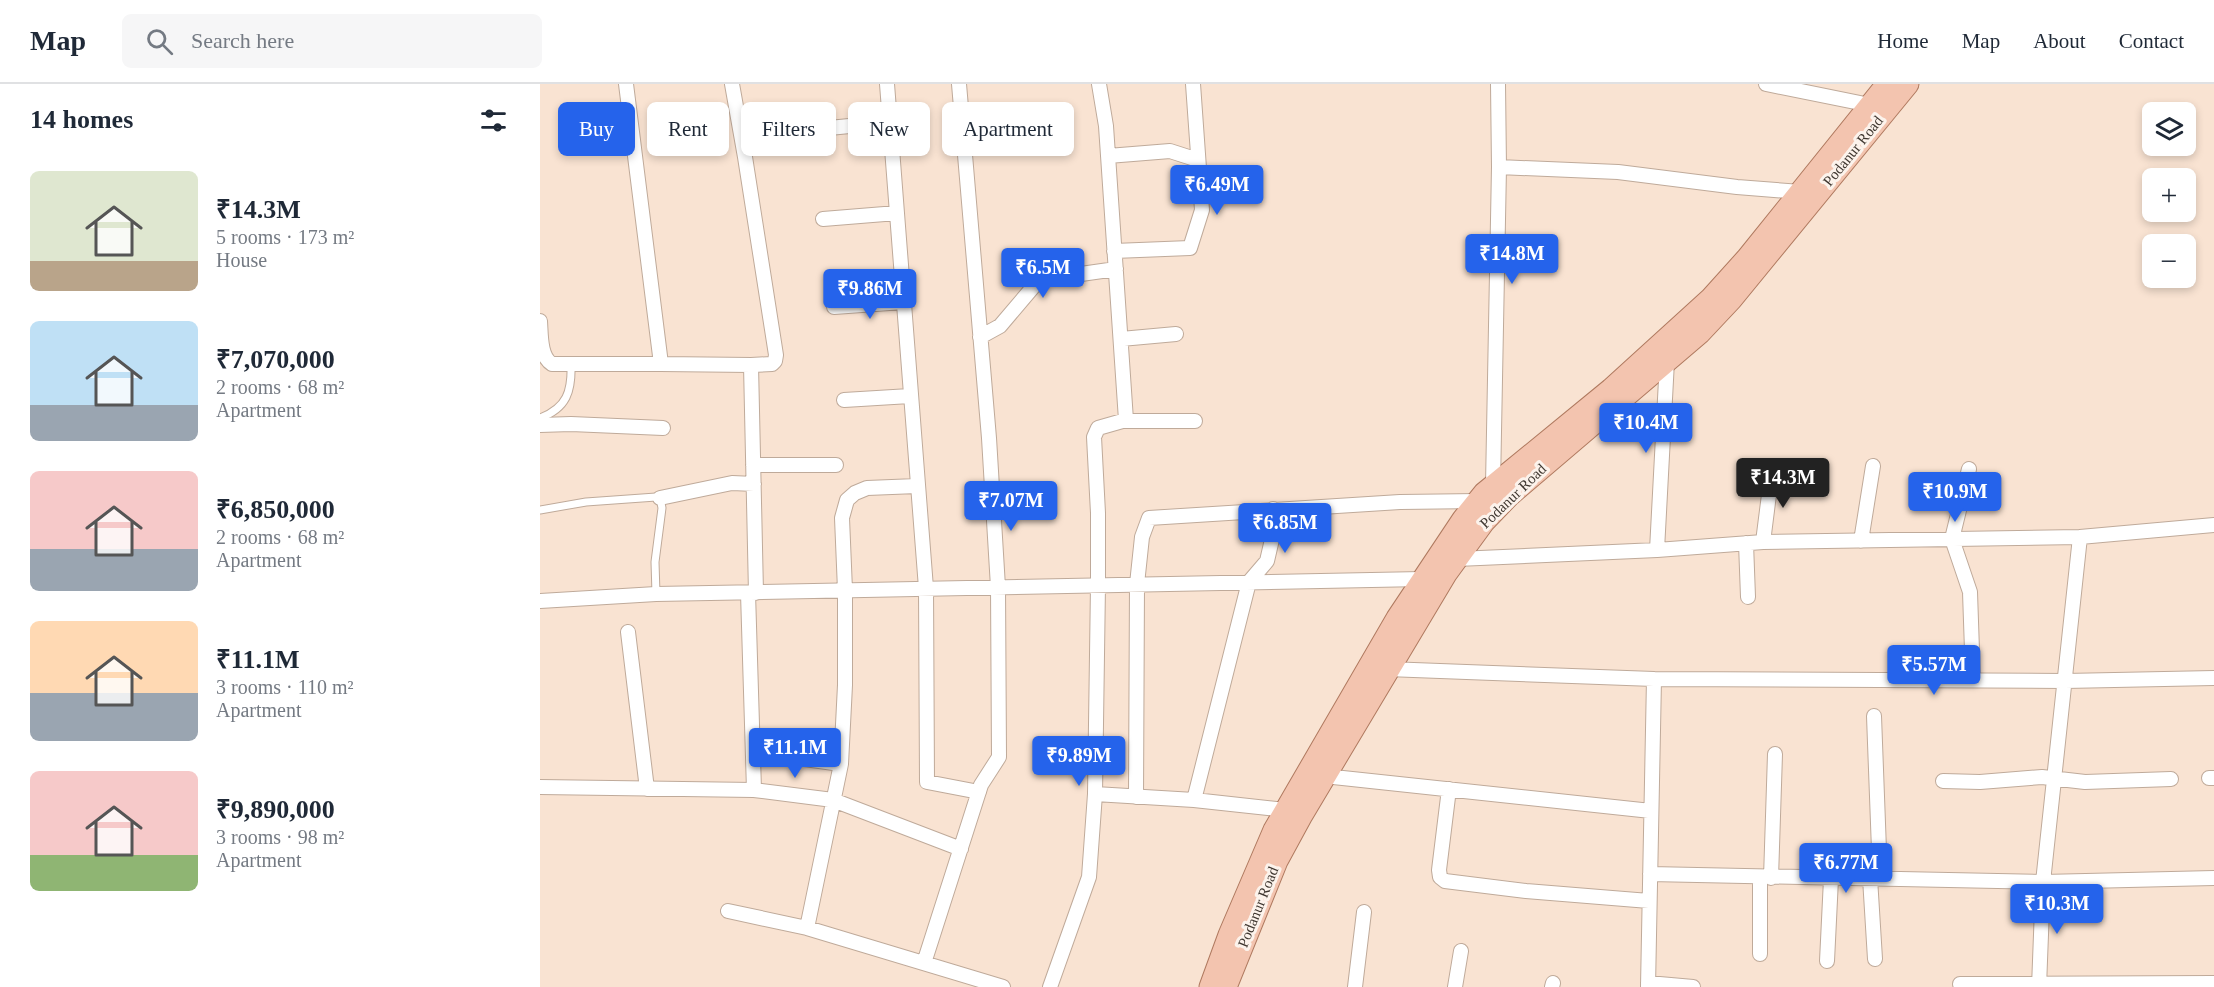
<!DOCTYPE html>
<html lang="en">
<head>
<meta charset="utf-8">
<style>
  :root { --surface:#fff; --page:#f6f6f7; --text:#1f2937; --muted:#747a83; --line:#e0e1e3; --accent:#2563eb }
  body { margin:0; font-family:Georgia,serif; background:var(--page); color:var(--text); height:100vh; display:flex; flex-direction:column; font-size:22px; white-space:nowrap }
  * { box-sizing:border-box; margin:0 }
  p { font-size:20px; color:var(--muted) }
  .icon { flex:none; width:33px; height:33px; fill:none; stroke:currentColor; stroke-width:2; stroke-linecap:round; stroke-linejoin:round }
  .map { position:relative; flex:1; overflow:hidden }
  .drawer { display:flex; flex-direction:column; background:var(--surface); width:540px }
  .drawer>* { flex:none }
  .banner { position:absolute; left:18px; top:18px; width:570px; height:54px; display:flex; gap:12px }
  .controls { position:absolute; left:1602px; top:18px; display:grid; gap:12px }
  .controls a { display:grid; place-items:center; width:54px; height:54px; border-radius:9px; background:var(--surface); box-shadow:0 3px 9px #0003; font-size:30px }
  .price { position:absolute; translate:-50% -51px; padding:0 14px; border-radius:6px; background:var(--accent); color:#fff; font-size:20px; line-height:39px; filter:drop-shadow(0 2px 3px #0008) }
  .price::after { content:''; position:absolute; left:50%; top:36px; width:18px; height:14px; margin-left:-9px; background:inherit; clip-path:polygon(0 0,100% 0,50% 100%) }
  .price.active { background:#222; color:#fff }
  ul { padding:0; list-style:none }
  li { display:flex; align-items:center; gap:18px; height:150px; padding:0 30px }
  li span { display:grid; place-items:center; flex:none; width:168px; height:120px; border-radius:9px; color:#555 }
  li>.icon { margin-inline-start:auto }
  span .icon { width:72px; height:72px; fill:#fffc; stroke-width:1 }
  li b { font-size:26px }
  h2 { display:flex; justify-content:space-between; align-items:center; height:72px; padding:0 30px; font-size:26px }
  .tag { padding:0 21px; border-radius:9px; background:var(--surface); box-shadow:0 3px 9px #0003; font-size:21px; line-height:54px }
  .tag.active { background:var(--accent); color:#fff }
  header { display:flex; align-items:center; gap:36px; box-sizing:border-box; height:84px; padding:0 30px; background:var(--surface); border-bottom:2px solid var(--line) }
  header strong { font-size:28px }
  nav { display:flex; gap:33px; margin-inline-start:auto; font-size:21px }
  .search { width:420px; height:54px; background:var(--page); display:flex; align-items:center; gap:15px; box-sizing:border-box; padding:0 21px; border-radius:9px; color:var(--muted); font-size:22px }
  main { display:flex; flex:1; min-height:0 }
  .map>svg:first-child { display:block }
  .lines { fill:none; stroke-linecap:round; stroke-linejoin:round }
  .lane-casing { stroke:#bfaa9a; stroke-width:9 }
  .street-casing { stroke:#bfaa9a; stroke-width:16 }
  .primary-casing { stroke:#af795f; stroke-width:23 }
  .lane { stroke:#fff; stroke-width:7 }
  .street { stroke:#fff; stroke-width:14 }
  .primary { stroke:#f3c4af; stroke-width:21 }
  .labels { text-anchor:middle; stroke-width:6; stroke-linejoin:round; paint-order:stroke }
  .street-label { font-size:15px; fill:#3f3730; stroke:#fcf3ec }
</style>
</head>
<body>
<header>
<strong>Map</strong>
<div class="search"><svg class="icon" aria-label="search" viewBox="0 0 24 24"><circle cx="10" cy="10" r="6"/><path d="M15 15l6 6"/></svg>Search here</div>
<nav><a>Home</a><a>Map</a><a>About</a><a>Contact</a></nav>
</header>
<main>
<section class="drawer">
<h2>14 homes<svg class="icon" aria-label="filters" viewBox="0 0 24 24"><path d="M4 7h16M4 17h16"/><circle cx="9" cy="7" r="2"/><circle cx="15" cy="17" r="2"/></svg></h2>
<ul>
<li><span style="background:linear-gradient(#dfe7d0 75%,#b9a48a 0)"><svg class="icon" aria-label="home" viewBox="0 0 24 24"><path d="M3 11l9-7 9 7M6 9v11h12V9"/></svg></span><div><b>₹14.3M</b><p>5 rooms · 173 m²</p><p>House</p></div></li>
<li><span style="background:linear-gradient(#bfe0f5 70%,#9aa5b1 0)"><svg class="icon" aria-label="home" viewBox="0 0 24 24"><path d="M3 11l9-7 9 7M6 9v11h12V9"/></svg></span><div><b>₹7,070,000</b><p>2 rooms · 68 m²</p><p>Apartment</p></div></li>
<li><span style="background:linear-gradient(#f6c9c9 65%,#9aa5b1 0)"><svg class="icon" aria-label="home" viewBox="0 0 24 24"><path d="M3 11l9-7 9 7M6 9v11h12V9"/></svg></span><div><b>₹6,850,000</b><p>2 rooms · 68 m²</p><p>Apartment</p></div></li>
<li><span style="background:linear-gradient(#ffd9b3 60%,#9aa5b1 0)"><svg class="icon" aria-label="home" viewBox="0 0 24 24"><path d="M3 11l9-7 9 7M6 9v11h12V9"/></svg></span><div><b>₹11.1M</b><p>3 rooms · 110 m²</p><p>Apartment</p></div></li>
<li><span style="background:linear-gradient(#f6c9c9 70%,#8fb573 0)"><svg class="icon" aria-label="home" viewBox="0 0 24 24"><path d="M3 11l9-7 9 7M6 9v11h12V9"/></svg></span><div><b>₹9,890,000</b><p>3 rooms · 98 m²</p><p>Apartment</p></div></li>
</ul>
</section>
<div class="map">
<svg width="1674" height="903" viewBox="0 0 1674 903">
  <rect width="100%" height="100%" fill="#f9e3d2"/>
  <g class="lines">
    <defs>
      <path id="lane" d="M0,334C27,324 32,307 31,280
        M0,426L46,418L116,413L120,414L122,424L115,478L116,510"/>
      <path id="street" d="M86,0L121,280L211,281L216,509
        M192,0L205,73L236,271L235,277L232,280L211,281
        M347,0L386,504L387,698L439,708
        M1226,0L1330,21
        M279,45L350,38
        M568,72L630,67L658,76
        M959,83L1078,88L1197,103L1261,108
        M283,135L357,129
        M574,167L650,164L662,126L653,0
        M294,223L363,218
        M0,237C1,251 0,273 12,280H121
        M440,253L460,242L499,196L576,185
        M581,255L636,250
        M304,316L370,312
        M584,337H655
        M0,341L31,340L123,344
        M213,381H296
        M1429,385L1412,455L1430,508L1433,596
        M953,401L959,83L958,0
        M377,402L327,404L315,409L307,416L302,434L305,506V601L301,680L267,844L463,903
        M120,414L192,399L214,400
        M1540,453L1674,441
        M1321,457L1333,382
        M1223,458L1232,387
        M1206,459L1208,513
        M1117,466L1127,277
        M917,475L1117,466L1223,458L1540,453L1503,798L1499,903
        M0,517L116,510L882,495L887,499
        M88,548L107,705
        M847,585L1114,595L1108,903
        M1114,595L1525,597L1674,594
        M1334,632L1340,793
        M213,668L301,680
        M784,692L1111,727
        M1669,694H1674
        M1403,697L1440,698L1502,693L1545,698L1631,695
        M0,703L214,706L208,509
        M909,705L899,786L900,793L905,797L986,807L1109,817
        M214,706L293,716L421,765
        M555,710L654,716L745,726
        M596,713L597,500L602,453L609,434L860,418L938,417
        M654,716L709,498L727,477L733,451V425
        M1110,790L1503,798L1674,794
        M1220,793V870
        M1231,794L1235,670
        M1330,794L1335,875
        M188,827L267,844
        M1287,877L1291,795
        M384,879L441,701L459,673L458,503L449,354L419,0
        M1108,899L1153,903
        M1420,900L1674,899
        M510,903L549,793L555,710L558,501V429L554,353L558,344L586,336L566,42L559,0
        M815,903L824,828
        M915,903L921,867
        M1012,903L1013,899"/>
      <path id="primary" d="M670,903L689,851L734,746L857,534L923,435L944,409L1071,305L1171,214L1207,174L1347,0
        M686,903L737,777L762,731L906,490L944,438L969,412L1160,249L1191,216L1368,0"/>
    </defs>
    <!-- lane casing -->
    <use href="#lane" class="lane-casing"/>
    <!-- street casing -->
    <use href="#street" class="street-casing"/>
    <!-- primary casing -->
    <use href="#primary" class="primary-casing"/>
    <!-- lane -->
    <use href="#lane" class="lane"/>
    <!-- street -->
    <use href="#street" class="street"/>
    <!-- primary -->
    <use href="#primary" class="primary"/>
  </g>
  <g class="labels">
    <!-- street labels -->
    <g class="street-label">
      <text transform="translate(1313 67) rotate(-51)" y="5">Podanur Road</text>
      <text transform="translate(973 412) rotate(-44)" y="5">Podanur Road</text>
      <text transform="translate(718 823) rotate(-68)" y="5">Podanur Road</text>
    </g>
  </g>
</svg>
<div class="controls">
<a><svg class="icon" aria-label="layers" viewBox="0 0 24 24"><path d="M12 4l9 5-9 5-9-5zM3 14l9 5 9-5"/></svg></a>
<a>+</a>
<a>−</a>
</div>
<b class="price" style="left:677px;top:132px">₹6.49M</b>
<b class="price" style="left:972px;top:201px">₹14.8M</b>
<b class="price" style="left:503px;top:215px">₹6.5M</b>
<b class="price" style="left:330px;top:236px">₹9.86M</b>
<b class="price" style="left:1106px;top:370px">₹10.4M</b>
<b class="price active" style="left:1243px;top:425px">₹14.3M</b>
<b class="price" style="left:1415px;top:439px">₹10.9M</b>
<b class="price" style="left:471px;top:448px">₹7.07M</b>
<b class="price" style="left:745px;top:470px">₹6.85M</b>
<b class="price" style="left:1394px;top:612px">₹5.57M</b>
<b class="price" style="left:255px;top:695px">₹11.1M</b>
<b class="price" style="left:539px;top:703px">₹9.89M</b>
<b class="price" style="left:1306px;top:810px">₹6.77M</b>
<b class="price" style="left:1517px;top:851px">₹10.3M</b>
<div class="banner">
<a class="tag active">Buy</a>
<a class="tag">Rent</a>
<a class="tag">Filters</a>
<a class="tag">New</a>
<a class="tag">Apartment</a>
</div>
</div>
</main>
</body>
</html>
